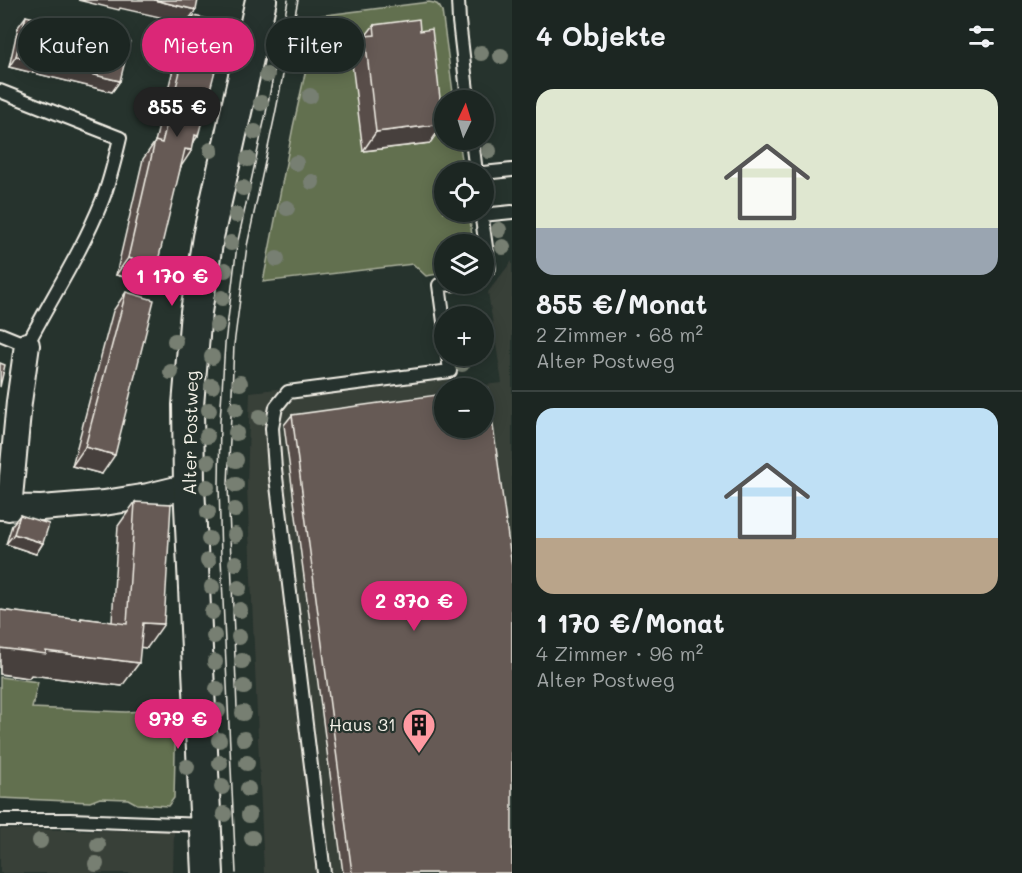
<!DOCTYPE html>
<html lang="de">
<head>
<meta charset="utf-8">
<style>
  :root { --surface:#1c2622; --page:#252e2a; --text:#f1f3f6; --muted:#a0a5a5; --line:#3a4340; --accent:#db2777 }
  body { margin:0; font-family:Mali,sans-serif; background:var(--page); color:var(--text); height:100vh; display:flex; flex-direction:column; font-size:22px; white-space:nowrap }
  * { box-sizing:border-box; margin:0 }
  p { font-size:20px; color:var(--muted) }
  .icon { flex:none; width:33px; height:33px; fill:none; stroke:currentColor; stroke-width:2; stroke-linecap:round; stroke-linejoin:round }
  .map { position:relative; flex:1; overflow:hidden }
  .details { display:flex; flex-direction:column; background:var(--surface); width:510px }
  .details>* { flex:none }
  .hud { position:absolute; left:18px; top:18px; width:404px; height:54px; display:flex; gap:12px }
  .needle { width:39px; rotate:4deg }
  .tools { position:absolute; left:434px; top:90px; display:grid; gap:12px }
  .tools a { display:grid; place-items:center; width:60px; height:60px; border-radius:50%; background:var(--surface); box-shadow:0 3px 15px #0003,0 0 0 2px var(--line); font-size:30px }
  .price { position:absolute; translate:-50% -51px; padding:0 14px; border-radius:21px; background:var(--accent); color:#fff; font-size:20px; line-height:39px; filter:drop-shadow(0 2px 3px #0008) }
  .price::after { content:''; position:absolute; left:50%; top:36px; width:18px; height:14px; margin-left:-9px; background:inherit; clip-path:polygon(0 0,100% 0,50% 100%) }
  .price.active { background:#222; color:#fff }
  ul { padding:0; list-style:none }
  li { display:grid; align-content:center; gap:12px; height:318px; padding:0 24px }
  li+li { border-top:2px solid var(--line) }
  li span { display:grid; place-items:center; height:186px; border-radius:18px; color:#555 }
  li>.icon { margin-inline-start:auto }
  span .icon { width:108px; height:108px; fill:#fffc; stroke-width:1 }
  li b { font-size:26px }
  h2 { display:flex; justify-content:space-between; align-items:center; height:72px; padding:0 24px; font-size:26px }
  .chip { padding:0 21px; border-radius:27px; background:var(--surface); box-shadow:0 3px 15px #0003,0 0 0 2px var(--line); font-size:21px; line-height:54px }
  .chip.active { background:var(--accent); color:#fff }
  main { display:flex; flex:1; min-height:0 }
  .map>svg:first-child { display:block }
  .built { fill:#393f39 }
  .green { fill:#626f50; stroke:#abb09c; stroke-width:1.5 }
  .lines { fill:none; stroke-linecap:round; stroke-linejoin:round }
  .service-casing { stroke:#f4f1e8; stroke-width:16 }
  .minor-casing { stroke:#f4f1e8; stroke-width:28 }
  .tertiary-casing { stroke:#f4f1e8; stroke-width:34 }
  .service { stroke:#26332d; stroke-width:12 }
  .minor { stroke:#26332d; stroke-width:24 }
  .tertiary { stroke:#26332d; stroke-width:30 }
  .tram { stroke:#f4f1e8; stroke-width:1.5 }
  .tree { fill:#777f72 }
  .wall { fill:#584d49; stroke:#f4f1e8; stroke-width:1.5 }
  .shaded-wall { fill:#473f3c; stroke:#f4f1e8; stroke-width:1.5 }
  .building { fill:#665a55; stroke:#f4f1e8; stroke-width:1.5 }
  .labels { text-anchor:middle; stroke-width:4.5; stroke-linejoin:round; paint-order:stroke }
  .street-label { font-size:18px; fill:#f4f1e8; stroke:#26332d }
  .poi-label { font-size:18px; fill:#f4f1e8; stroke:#26332d; text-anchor:end }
</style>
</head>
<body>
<main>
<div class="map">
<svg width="512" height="873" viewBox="0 0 512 873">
  <rect width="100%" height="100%" fill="#26332d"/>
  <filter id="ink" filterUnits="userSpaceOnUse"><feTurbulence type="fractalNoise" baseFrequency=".0167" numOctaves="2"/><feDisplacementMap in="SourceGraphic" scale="12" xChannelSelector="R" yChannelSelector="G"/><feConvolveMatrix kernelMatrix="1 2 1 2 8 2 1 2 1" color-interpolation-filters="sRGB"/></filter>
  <g filter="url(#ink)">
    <!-- built -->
    <path class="built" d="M512,261V873H264L247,486L250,392L447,370L449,388H444V428H483V388H456L502,383L488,292Z
      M0,829L174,831L173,873H0Z"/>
    <!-- green -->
    <path class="green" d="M429,2C436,3 439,4 442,11L454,100H444V140H459L464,172H444V212H469L473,244H444V273L426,276L413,264L263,282L293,127L318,16Z
      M0,677L38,682L32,708L126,712L176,709L174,798L168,806L137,804L128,799L100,798L90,802L0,798Z"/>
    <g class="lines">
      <defs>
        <path id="service" d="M458,0L459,21L468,100
          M0,91L120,138C115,159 110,181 102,201C82,251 52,297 27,345L0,334
          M472,140L476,172
          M483,173L512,170
          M481,212L489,268L483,273
          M482,215L512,212
          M444,322L439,285L457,284
          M0,820H70L205,825
          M324,873L275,469L272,428L276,407L288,392L450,371L448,356"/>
        <path id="minor" d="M0,507L41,508L104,503L148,496L189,486
          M9,508L19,402L27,345"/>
        <path id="tertiary" d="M208,873L189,486L188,405L196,312L208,237L261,0"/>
      </defs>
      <!-- service casing -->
      <use href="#service" class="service-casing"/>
      <!-- minor casing -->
      <use href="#minor" class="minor-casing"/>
      <!-- tertiary casing -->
      <use href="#tertiary" class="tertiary-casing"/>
      <!-- service -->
      <use href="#service" class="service"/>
      <!-- minor -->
      <use href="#minor" class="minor"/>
      <!-- tertiary -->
      <use href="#tertiary" class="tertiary"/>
      <!-- tram -->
      <path class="tram" d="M237,708L228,485L234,345L247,246L275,115L298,0
        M236,873L221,558L219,485L220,421L225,344L237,245L266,113L288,0"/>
    </g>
    <!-- trees -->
    <g class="tree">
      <circle cx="481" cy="53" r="8"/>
      <circle cx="501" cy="56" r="8"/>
      <circle cx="267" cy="75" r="8"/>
      <circle cx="310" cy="96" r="8"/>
      <circle cx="261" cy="103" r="8"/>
      <circle cx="255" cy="132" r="8"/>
      <circle cx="211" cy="150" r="8"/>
      <circle cx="489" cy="151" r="8"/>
      <circle cx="248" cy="159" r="8"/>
      <circle cx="296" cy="163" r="8"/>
      <circle cx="312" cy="182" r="8"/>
      <circle cx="243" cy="188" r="8"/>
      <circle cx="287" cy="208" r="8"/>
      <circle cx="236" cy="215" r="8"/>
      <circle cx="499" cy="230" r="8"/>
      <circle cx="231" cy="243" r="8"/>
      <circle cx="503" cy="247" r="8"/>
      <circle cx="277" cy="259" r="8"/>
      <circle cx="225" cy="270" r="8"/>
      <circle cx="185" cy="281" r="8"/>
      <circle cx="222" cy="298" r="8"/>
      <circle cx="217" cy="325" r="8"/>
      <circle cx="175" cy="341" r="8"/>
      <circle cx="212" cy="357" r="8"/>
      <circle cx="462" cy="364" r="8"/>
      <circle cx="171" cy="372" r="8"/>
      <circle cx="240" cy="383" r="8"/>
      <circle cx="212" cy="386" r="8"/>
      <circle cx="236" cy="409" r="8"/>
      <circle cx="209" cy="410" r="8"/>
      <circle cx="260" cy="417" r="8"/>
      <circle cx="236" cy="433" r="8"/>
      <circle cx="207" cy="436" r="8"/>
      <circle cx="236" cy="460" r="8"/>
      <circle cx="208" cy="462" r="8"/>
      <circle cx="236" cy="485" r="8"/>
      <circle cx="207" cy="487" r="8"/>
      <circle cx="235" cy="510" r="8"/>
      <circle cx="208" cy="512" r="8"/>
      <circle cx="235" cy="535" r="8"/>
      <circle cx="209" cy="539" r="8"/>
      <circle cx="208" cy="561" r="8"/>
      <circle cx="236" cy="563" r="8"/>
      <circle cx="212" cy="587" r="8"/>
      <circle cx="239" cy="588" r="8"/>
      <circle cx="240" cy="610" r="8"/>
      <circle cx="212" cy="612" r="8"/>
      <circle cx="214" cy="636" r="8"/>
      <circle cx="239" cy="637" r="8"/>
      <circle cx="242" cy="661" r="8"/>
      <circle cx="215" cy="662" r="8"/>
      <circle cx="244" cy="687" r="8"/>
      <circle cx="217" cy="689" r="8"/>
      <circle cx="218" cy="711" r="8"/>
      <circle cx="243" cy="713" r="8"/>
      <circle cx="184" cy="718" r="8"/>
      <circle cx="244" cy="739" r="8"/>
      <circle cx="219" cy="740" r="8"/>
      <circle cx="220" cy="763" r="8"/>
      <circle cx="247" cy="763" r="8"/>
      <circle cx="187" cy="767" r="8"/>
      <circle cx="222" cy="787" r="8"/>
      <circle cx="248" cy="789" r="8"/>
      <circle cx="224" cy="814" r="8"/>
      <circle cx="249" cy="815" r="8"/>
      <circle cx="252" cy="838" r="8"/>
      <circle cx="40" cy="841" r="8"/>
      <circle cx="98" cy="845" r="8"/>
      <circle cx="96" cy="864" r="8"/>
    </g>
    <!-- wall -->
    <path class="wall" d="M26,16L120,81L112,92L9,67L18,27Z
      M194,16V142L181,166L145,282L116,275L143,159L155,142L182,33Z
      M374,25L430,143L363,151L351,55Z
      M126,292L102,474L72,466L113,311Z
      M292,415L512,873H343L284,425Z
      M135,502L147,648L140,647L122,686L31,675L29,678L0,674V610L80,620L81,618L112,622L118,526Z
      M20,515L43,543L36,554L6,544L12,525Z"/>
    <!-- shaded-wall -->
    <path class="shaded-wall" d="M78,0H154L196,10L186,23L120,8L119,10Z
      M16,56L120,81L112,92L9,67Z
      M443,124L430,143L363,151L376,132Z
      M195,135L198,136L188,150H192L180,168L173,166Z
      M128,258L157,265L145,282L116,275Z
      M85,447L115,455L102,474L72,466Z
      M14,534L43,543L36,554L6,544Z
      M143,623L164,624L147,648L127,646Z
      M0,648L46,651L139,663L122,686L31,675L29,678L0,674Z"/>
    <!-- building -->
    <path class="building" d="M154,0H198L196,10Z
      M26,16L130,41L120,81L16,56Z
      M194,16L225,23L222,36H224L198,136L195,135L192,150L185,149L157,265L128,258L155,141L162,143Z
      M419,19L420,31L432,29L443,124L376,132L365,36L375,35L374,25Z
      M126,292L154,300L115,455L85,447Z
      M0,363L5,365L0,387Z
      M488,388L512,567V873H352L292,415L444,394V428H483V389Z
      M135,502L171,504L164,624L143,623L139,663L46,651V654L0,648V610L81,620V618L127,624Z
      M20,515L49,524L43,543L14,534Z"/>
  </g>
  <!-- icons -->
  <defs>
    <symbol id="building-pin" viewBox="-11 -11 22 30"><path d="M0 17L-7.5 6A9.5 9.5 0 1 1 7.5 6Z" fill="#ff9aa2" stroke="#26332d"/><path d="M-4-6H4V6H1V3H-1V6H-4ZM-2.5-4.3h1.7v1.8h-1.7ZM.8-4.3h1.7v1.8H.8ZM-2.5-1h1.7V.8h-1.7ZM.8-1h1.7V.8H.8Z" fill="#111"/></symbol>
  </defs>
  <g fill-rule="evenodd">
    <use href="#building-pin" x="400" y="706" width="38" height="52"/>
  </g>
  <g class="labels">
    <!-- street labels -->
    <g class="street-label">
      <text transform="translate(191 433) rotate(-89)" y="6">Alter Postweg</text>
    </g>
    <!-- poi labels -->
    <g class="poi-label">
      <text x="396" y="731">Haus 31</text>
    </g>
  </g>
</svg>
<div class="tools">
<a><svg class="needle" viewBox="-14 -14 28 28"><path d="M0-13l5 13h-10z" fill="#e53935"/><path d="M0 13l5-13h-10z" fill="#a0a5a5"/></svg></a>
<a><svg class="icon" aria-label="locate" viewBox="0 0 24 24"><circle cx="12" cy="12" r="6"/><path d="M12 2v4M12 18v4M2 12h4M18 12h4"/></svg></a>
<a><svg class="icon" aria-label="layers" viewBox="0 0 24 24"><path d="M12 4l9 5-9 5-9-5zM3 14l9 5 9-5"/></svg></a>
<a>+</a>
<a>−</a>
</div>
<b class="price active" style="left:177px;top:138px">855 €</b>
<b class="price" style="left:172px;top:307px">1 170 €</b>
<b class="price" style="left:414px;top:632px">2 370 €</b>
<b class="price" style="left:178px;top:750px">979 €</b>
<div class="hud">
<a class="chip">Kaufen</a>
<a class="chip active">Mieten</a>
<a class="chip">Filter</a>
</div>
</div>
<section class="details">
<h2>4 Objekte<svg class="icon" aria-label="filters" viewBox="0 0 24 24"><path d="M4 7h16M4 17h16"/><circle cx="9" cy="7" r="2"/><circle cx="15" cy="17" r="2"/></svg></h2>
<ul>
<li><span style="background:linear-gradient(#dfe7d0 75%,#9aa5b1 0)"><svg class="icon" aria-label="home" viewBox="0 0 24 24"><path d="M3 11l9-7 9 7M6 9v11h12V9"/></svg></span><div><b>855 €/Monat</b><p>2 Zimmer · 68 m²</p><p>Alter Postweg</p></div></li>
<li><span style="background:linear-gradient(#bfe0f5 70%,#b9a48a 0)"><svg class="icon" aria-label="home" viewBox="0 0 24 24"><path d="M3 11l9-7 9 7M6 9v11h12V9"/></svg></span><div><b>1 170 €/Monat</b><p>4 Zimmer · 96 m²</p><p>Alter Postweg</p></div></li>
</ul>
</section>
</main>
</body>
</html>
